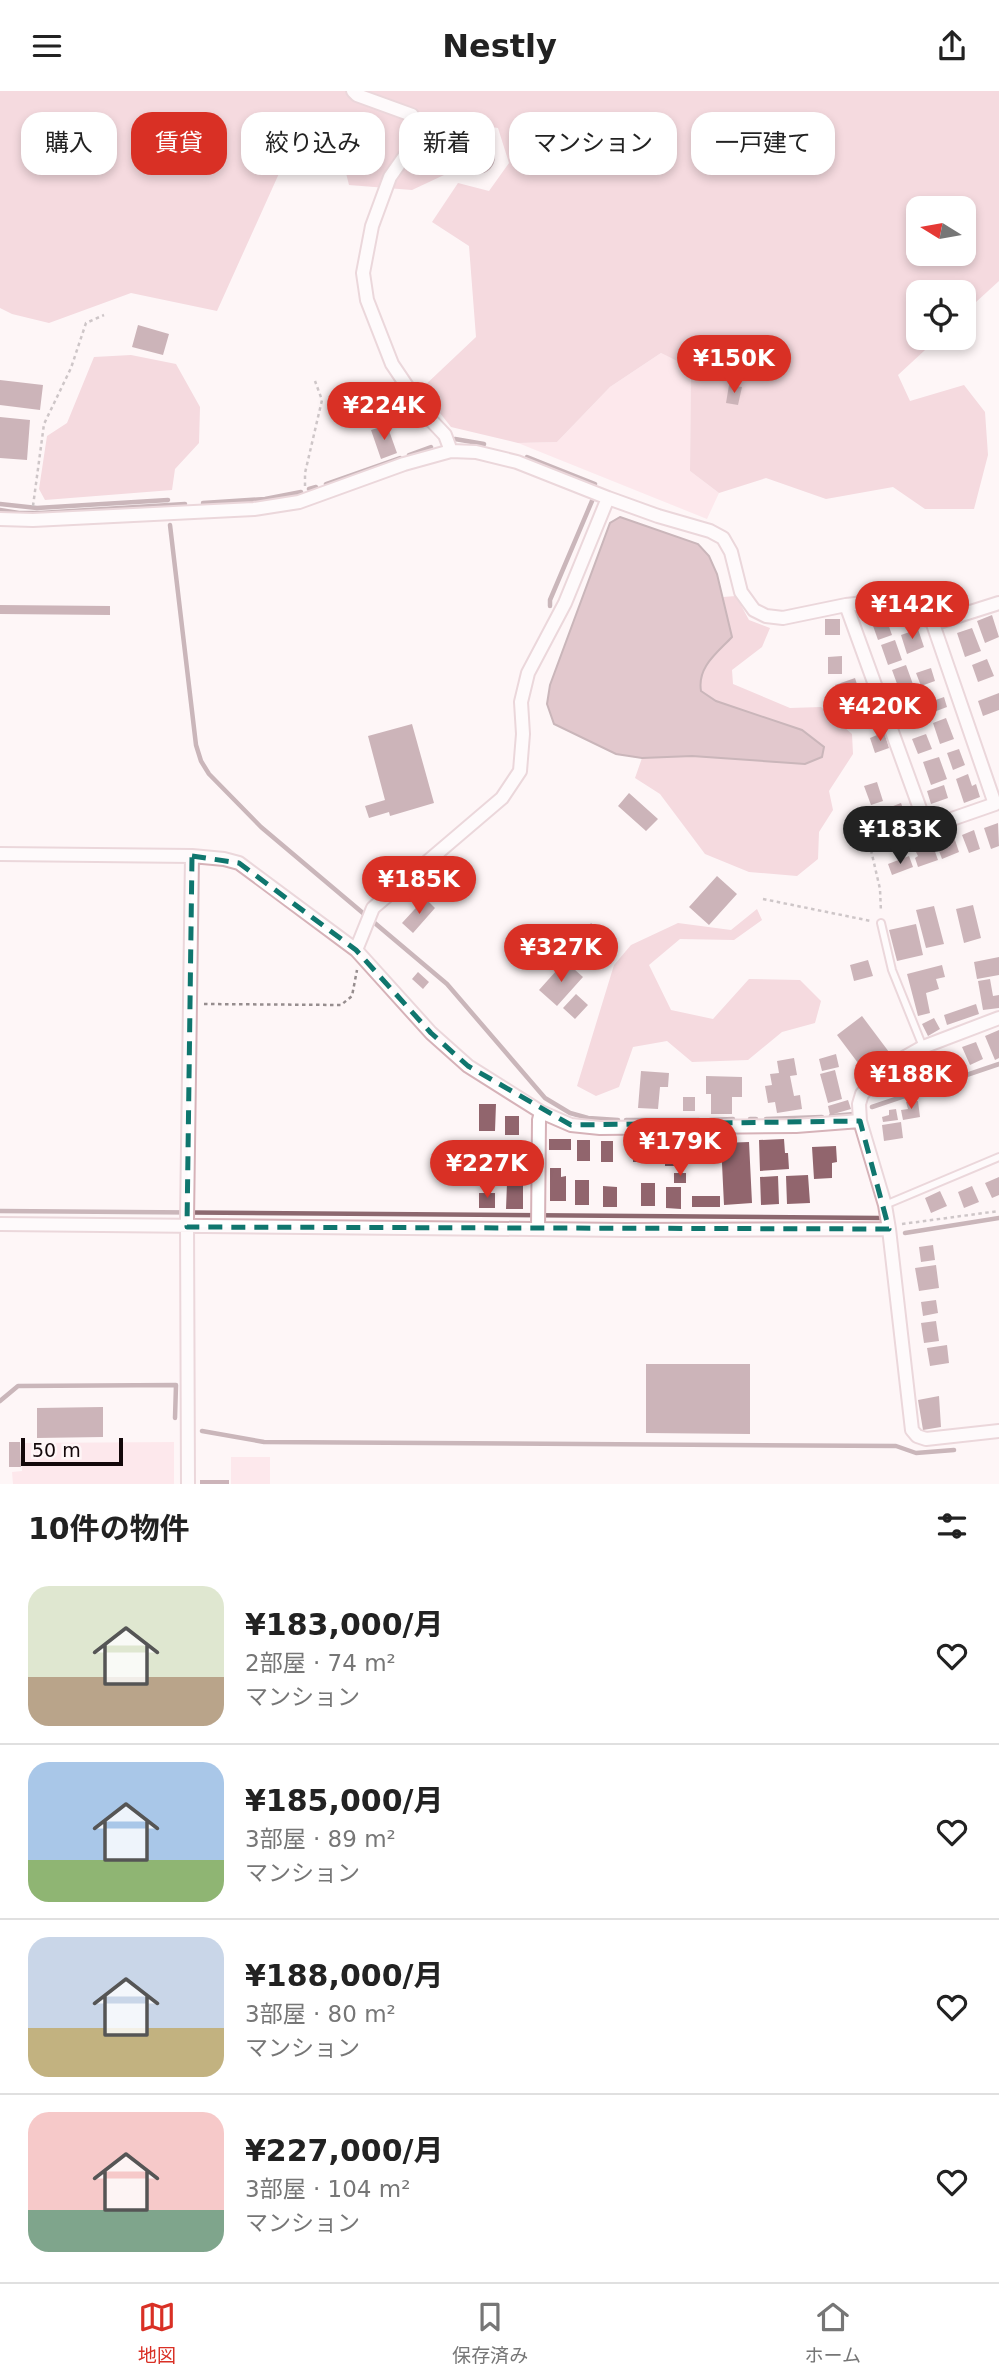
<!DOCTYPE html>
<html lang="ja">
<head>
<meta charset="utf-8">
<style>
  :root { --surface:#fff; --page:#f6f6f6; --text:#222; --muted:#767676; --line:#e0e0e0; --accent:#d93025 }
  body { margin:0; font-family:"DejaVu Sans","Noto Sans JP",sans-serif; background:var(--page); color:var(--text); height:100vh; display:flex; flex-direction:column; font-size:26px; white-space:nowrap }
  * { box-sizing:border-box; margin:0 }
  p { font-size:23px; color:var(--muted) }
  .icon { flex:none; width:38px; height:38px; fill:none; stroke:currentColor; stroke-width:2; stroke-linecap:round; stroke-linejoin:round }
  .map { position:relative; height:1393px; overflow:hidden }
  .sheet { display:flex; flex-direction:column; background:var(--surface); flex:1 }
  .sheet>* { flex:none }
  .hud { position:absolute; left:21px; top:21px; width:957px; height:63px; display:flex; gap:14px }
  .needle { width:46px; rotate:281deg }
  .fabs { position:absolute; left:906px; top:105px; display:grid; gap:14px }
  .fabs a { display:grid; place-items:center; width:70px; height:70px; border-radius:14px; background:var(--surface); box-shadow:0 4px 10px #0003; font-size:35px }
  .scale { position:absolute; left:21px; bottom:18px; width:102px; box-sizing:border-box; padding-left:7px; border:4px solid #13080a; border-top:0; font-size:19px; line-height:24px; white-space:nowrap; color:#13080a; -webkit-text-stroke:5px #fef6f7; paint-order:stroke }
  .price { position:absolute; translate:-50% -60px; padding:0 16px; border-radius:24px; background:var(--accent); color:#fff; font-size:23px; line-height:46px; filter:drop-shadow(0 2px 4px #0008) }
  .price::after { content:''; position:absolute; left:50%; top:42px; width:21px; height:16px; margin-left:-10px; background:inherit; clip-path:polygon(0 0,100% 0,50% 100%) }
  .price.active { background:#222; color:#fff }
  ul { padding:0; list-style:none }
  li { display:flex; align-items:center; gap:21px; height:175px; padding:0 28px }
  li+li { border-top:2px solid var(--line) }
  li span { display:grid; place-items:center; flex:none; width:196px; height:140px; border-radius:21px; color:#555 }
  li>.icon { margin-inline-start:auto }
  span .icon { width:84px; height:84px; fill:#fffc; stroke-width:1 }
  li b { font-size:30px }
  h2 { display:flex; justify-content:space-between; align-items:center; height:84px; padding:0 28px; font-size:30px }
  .pill { padding:0 24px; border-radius:21px; background:var(--surface); box-shadow:0 4px 10px #0003; font-size:24px; line-height:63px }
  .pill.active { background:var(--accent); color:#fff }
  header { display:flex; justify-content:space-between; align-items:center; height:91px; padding:0 28px; background:var(--surface); font-size:32px; font-weight:600 }
  .tabs { display:flex; justify-content:space-around; align-items:center; height:98px; border-top:2px solid var(--line); background:var(--surface); font-size:19px; color:var(--muted) }
  .tabs a { display:grid; justify-items:center; gap:4px }
  .tabs .active { color:var(--accent) }
  .map>svg:first-child { display:block }
  .green { fill:#fcd8de }
  .forest { fill:#eab8c1; fill-rule:evenodd }
  .water { fill:#c0919a; stroke:#8c686f; stroke-width:2 }
  .lines { fill:none; stroke-linecap:round; stroke-linejoin:round }
  .stream { stroke:#8c686f; stroke-width:4.5 }
  .building { fill:#91656d }
  .lane-casing { stroke:#d6b2b8; stroke-width:10 }
  .street-casing { stroke:#d6b2b8; stroke-width:16 }
  .path { stroke:#968d8e; stroke-width:2.5; stroke-dasharray:3.5 3.5; stroke-linecap:butt }
  .lane { stroke:#fff; stroke-width:6 }
  .street { stroke:#fff; stroke-width:12 }
  .marked { fill:none; stroke:#0f766e; stroke-width:5; stroke-dasharray:14 9; stroke-linejoin:round }
</style>
</head>
<body>
<header><svg class="icon" aria-label="menu" viewBox="0 0 24 24"><path d="M4 6h16M4 12h16M4 18h16"/></svg>Nestly<svg class="icon" aria-label="share" viewBox="0 0 24 24"><path d="M12 15V3M7 8l5-5 5 5M5 13v7h14v-7"/></svg></header>
<div class="map">
<svg width="999" height="1393" viewBox="0 0 999 1393">
  <rect width="100%" height="100%" fill="#fef6f7"/>
  <!-- green -->
  <path class="green" d="M661,262L691,277L690,380L719,402L707,428L518,352L557,351L610,296Z
    M174,1351V1393H13L12,1381L22,1380V1352Z
    M231,1366H270V1393H231Z"/>
  <!-- forest -->
  <path class="forest" d="M0,0H999V190L964,222V201H919V247H938L898,284L910,310L964,294L985,321L988,364L974,418H925L893,396L826,408L766,387L719,402L690,380L691,277L661,262L610,296L557,351L518,352L451,336L421,298L476,246L469,155L432,131L458,92L489,100L509,72L498,37L460,31L444,84L412,99L349,94L343,70L281,78L217,220L131,202L49,232L12,223L0,217ZM919,117H964V163H919Z
    M131,264L176,273L200,316L199,352L175,378L172,399L45,409L39,398L47,345L67,332L94,266Z
    M736,505L749,529L770,537L762,556L732,579L733,593L790,617L821,616L852,643L853,663L829,700L833,719L819,741L818,768L797,785L749,781L705,763L660,703L635,687L642,667L692,665L716,610L701,600C698,576 717,562 732,546L723,506Z
    M757,818L762,829L734,849L680,848L649,874L671,919L713,928L749,888L800,889L821,910L815,932L782,941L748,969L692,971L667,950L633,956L619,996L596,1005L577,995L614,874L631,854L678,832L731,839Z"/>
  <!-- water -->
  <path class="water" d="M620,426L698,453L709,465L717,483L732,546C717,562 697,576 701,600L716,610L802,639L824,656L822,666L805,673L692,665L642,667L616,663L554,633L547,613L550,594L610,432Z"/>
  <g class="lines">
    <!-- stream -->
    <path class="stream" d="M455,348L484,353
      M409,364L431,356
      M527,366L595,393
      M326,393L400,367
      M309,398L316,396
      M203,412L265,408L301,401
      M0,413L37,417L168,409
      M0,419L19,422H40L185,413
      M170,434L196,654L201,670L209,683L261,736L447,893L545,1007L570,1022L588,1027L618,1029
      M550,515V509L592,410
      M872,1016L999,973
      M831,1025L854,1023
      M750,1028H756
      M766,1028L822,1026
      M626,1029H699
      M710,1029L733,1028
      M0,1120L879,1127
      M905,1142L999,1127
      M0,1310L18,1295L176,1294L175,1327
      M202,1340L264,1351L896,1355L916,1362L954,1359"/>
  </g>
  <!-- building -->
  <path class="building" d="M461 66a17 17 0 1 1 34 0a17 17 0 1 1-34 0Z
    M138,234L169,243L163,264L132,256Z
    M0,289L43,294L40,319L0,314Z
    M729,294L742,296L738,314L726,312Z
    M0,326L30,329L27,369L0,367Z
    M387,334L397,362L381,368L371,339Z
    M0,514L110,515V524L0,523Z
    M992,524L999,546L985,552L977,530Z
    M886,527L892,544L878,549L872,532Z
    M825,528H840V544H825Z
    M972,537L981,560L965,566L957,542Z
    M918,538L924,556L907,563L901,544Z
    M895,549L902,569L888,574L881,554Z
    M842,565V583H828V566Z
    M987,568L994,585L978,591L972,574Z
    M906,574L914,596L900,601L892,579Z
    M931,577L935,590L921,595L916,582Z
    M855,587L863,612L845,619L835,594Z
    M917,601L926,626L911,631L902,606Z
    M999,602V619L983,625L978,610Z
    M944,606L947,616L931,622L927,612Z
    M946,627L954,648L940,653L933,632Z
    M412,633L434,712L390,725L389,721L369,727L365,715L385,709L368,645Z
    M884,641L889,657L875,662L870,647Z
    M926,643L932,658L918,663L912,648Z
    M959,658L965,674L953,679L947,662Z
    M939,666L947,688L931,694L923,671Z
    M968,683L972,695L976,693L980,706L964,712L956,688Z
    M877,691L883,710L871,714L864,695Z
    M944,694L948,707L931,713L927,700Z
    M629,702L658,728L646,740L618,715Z
    M901,712L908,732L895,737L888,717Z
    M998,732L999,755L991,758L984,737Z
    M974,739L980,758L969,762L962,744Z
    M954,746L959,761L942,768L936,752Z
    M933,755L938,769L918,776L915,767L918,765L916,761Z
    M909,765L913,776L892,784L888,773Z
    M717,785L737,803L709,834L689,816Z
    M425,807L435,817L413,842L402,832Z
    M973,814L981,847L964,852L956,818Z
    M934,815L944,853L926,857L916,819Z
    M591,832L614,853L606,863L583,842Z
    M916,833L923,864L897,870L889,839Z
    M999,866V884L977,888L974,871Z
    M868,869L873,885L854,890L850,874Z
    M565,870L583,886L557,915L539,899Z
    M942,874L945,886L936,888L939,898L926,902L930,922L918,925L907,883Z
    M418,881L429,891L423,898L412,888Z
    M990,888L993,905L999,904V917L983,919L978,890Z
    M576,903L588,914L575,928L563,917Z
    M976,913L979,923L947,934L944,924Z
    M862,925L889,961L864,980L837,944Z
    M934,927L940,938L928,945L922,933Z
    M999,939V967L995,969L985,945Z
    M976,951L983,968L970,974L962,956Z
    M836,963L839,976L822,980L819,968Z
    M950,963L957,979L944,984L938,969Z
    M794,967L797,984L790,985L794,1005L800,1004L802,1018L777,1022L775,1011L768,1012L765,995L772,994L770,983L779,982L777,970Z
    M929,973L932,980L937,978L940,986L919,995L913,980Z
    M835,979L842,1008L828,1012L820,983Z
    M641,980L669,982L668,996H660L658,1018L638,1017Z
    M706,985L742,986V1006H732V1023H711V1003H706Z
    M905,985L910,997L893,1004L891,999L900,995L897,989Z
    M683,1006H695V1020H683Z
    M848,1009L851,1018L830,1024L828,1015Z
    M918,1010L920,1026L903,1029L901,1019L908,1018L906,1011Z
    M479,1013H496L495,1040H479Z
    M896,1018L898,1029L883,1031L882,1026L889,1024V1019Z
    M505,1025H519V1044H505Z
    M901,1031L903,1047L884,1050L882,1034Z
    M549,1048H571V1059H549Z
    M784,1048L785,1062H788L789,1078L760,1080L759,1049Z
    M577,1049H590V1070H577Z
    M480,1050L493,1051V1070L479,1069Z
    M601,1050H613V1071H601Z
    M633,1050H646V1071H633Z
    M665,1050H680L679,1075H665Z
    M749,1051L752,1112L724,1114L721,1052Z
    M836,1055L837,1071L832,1072V1087L814,1088L812,1056Z
    M509,1061H520V1087H509Z
    M479,1074H493V1096H480Z
    M550,1077H561V1086L566,1085V1110H550Z
    M674,1082H686V1092H674Z
    M808,1084L810,1112L787,1113L786,1085Z
    M778,1085L779,1113L761,1114L760,1086Z
    M999,1086V1104L992,1107L985,1092Z
    M575,1089H589V1114H575Z
    M507,1092H523V1118H506Z
    M641,1092H655V1115H641Z
    M603,1095L617,1096V1116H603Z
    M972,1095L979,1111L964,1117L958,1101Z
    M666,1096H681V1118L666,1117Z
    M940,1100L947,1115L931,1122L925,1107Z
    M479,1102H495V1117H479Z
    M692,1105H720V1116H692Z
    M933,1154L935,1169L921,1171L919,1156Z
    M936,1174L939,1197L919,1200L915,1177Z
    M936,1209L938,1222L923,1225L921,1211Z
    M936,1230L939,1250L924,1252L921,1232Z
    M947,1254L949,1272L930,1275L927,1257Z
    M646,1273H750V1343L646,1342Z
    M939,1305L941,1336L923,1339L918,1309Z
    M103,1316V1346L37,1347V1317Z
    M9,1351H20L21,1376H9Z
    M200,1389H229V1393H200Z"/>
  <g class="lines">
    <defs>
      <path id="lane" d="M881,832L892,879L923,956
        M885,1114L999,1066"/>
      <path id="street" d="M353,0L357,4L412,24L419,36L418,46L390,86L372,135L363,182L367,209L392,273L427,325L445,344L451,360
        M0,428L33,429L254,418L299,411L404,373L451,360L476,361L517,371L608,407L658,425L710,440L723,447L731,461L741,501L754,519L766,525L783,527L846,514L865,512L932,530H942L999,512
        M846,514L927,737
        M883,752L995,713L932,530
        M0,763L192,765L224,768L239,772L356,859L431,942L468,975L541,1021L571,1034L600,1037L796,1035L860,1030
        M356,859L373,817L502,707L520,680L523,643L521,611L528,582L565,512L608,407
        M999,927L923,956L891,974L862,1003L859,1013L860,1030L885,1114L889,1138L912,1339L917,1345L926,1348L999,1340
        M0,1133L627,1139L889,1138
        M538,1138L539,1029L541,1021
        M188,1393L187,1129L192,765"/>
    </defs>
    <!-- lane casing -->
    <use href="#lane" class="lane-casing"/>
    <!-- street casing -->
    <use href="#street" class="street-casing"/>
    <!-- path -->
    <path class="path" d="M305,395V382L322,309L315,290
      M33,415L44,333L71,277L86,232L104,224
      M871,759L880,798L881,821
      M763,808L871,830
      M204,913L341,914L352,905L357,879
      M902,1133L999,1120"/>
    <!-- lane -->
    <use href="#lane" class="lane"/>
    <!-- street -->
    <use href="#street" class="street"/>
  </g>
  <!-- marked area -->
  <path d="M0 0H999V1393H0ZM192,765L239,772L356,859L431,942L468,975L571,1034L860,1030L889,1138L187,1136Z" fill="#fef6f7" fill-opacity=".55" fill-rule="evenodd"/>
  <path class="marked" d="M192,765L239,772L356,859L431,942L468,975L571,1034L860,1030L889,1138L187,1136Z"/>
</svg>
<div class="fabs">
<a><svg class="needle" viewBox="-14 -14 28 28"><path d="M0-13l5 13h-10z" fill="#e53935"/><path d="M0 13l5-13h-10z" fill="#767676"/></svg></a>
<a><svg class="icon" aria-label="locate" viewBox="0 0 24 24"><circle cx="12" cy="12" r="6"/><path d="M12 2v4M12 18v4M2 12h4M18 12h4"/></svg></a>
</div>
<div class="scale">50 m</div>
<b class="price" style="left:734px;top:304px">¥150K</b>
<b class="price" style="left:384px;top:351px">¥224K</b>
<b class="price" style="left:912px;top:550px">¥142K</b>
<b class="price" style="left:880px;top:652px">¥420K</b>
<b class="price active" style="left:900px;top:775px">¥183K</b>
<b class="price" style="left:419px;top:825px">¥185K</b>
<b class="price" style="left:561px;top:893px">¥327K</b>
<b class="price" style="left:911px;top:1020px">¥188K</b>
<b class="price" style="left:680px;top:1087px">¥179K</b>
<b class="price" style="left:487px;top:1109px">¥227K</b>
<div class="hud">
<a class="pill">購入</a>
<a class="pill active">賃貸</a>
<a class="pill">絞り込み</a>
<a class="pill">新着</a>
<a class="pill">マンション</a>
<a class="pill">一戸建て</a>
</div>
</div>
<section class="sheet">
<h2>10件の物件<svg class="icon" aria-label="filters" viewBox="0 0 24 24"><path d="M4 7h16M4 17h16"/><circle cx="9" cy="7" r="2"/><circle cx="15" cy="17" r="2"/></svg></h2>
<ul>
<li><span style="background:linear-gradient(#dfe7d0 65%,#b9a48a 0)"><svg class="icon" aria-label="home" viewBox="0 0 24 24"><path d="M3 11l9-7 9 7M6 9v11h12V9"/></svg></span><div><b>¥183,000/月</b><p>2部屋 · 74 m²</p><p>マンション</p></div><svg class="icon" aria-label="heart" viewBox="0 0 24 24"><path d="M12 20l-8-8c-3-5 5-10 8-4 3-6 11-1 8 4z"/></svg></li>
<li><span style="background:linear-gradient(#a9c7e8 70%,#8fb573 0)"><svg class="icon" aria-label="home" viewBox="0 0 24 24"><path d="M3 11l9-7 9 7M6 9v11h12V9"/></svg></span><div><b>¥185,000/月</b><p>3部屋 · 89 m²</p><p>マンション</p></div><svg class="icon" aria-label="heart" viewBox="0 0 24 24"><path d="M12 20l-8-8c-3-5 5-10 8-4 3-6 11-1 8 4z"/></svg></li>
<li><span style="background:linear-gradient(#c9d6e8 65%,#c2b280 0)"><svg class="icon" aria-label="home" viewBox="0 0 24 24"><path d="M3 11l9-7 9 7M6 9v11h12V9"/></svg></span><div><b>¥188,000/月</b><p>3部屋 · 80 m²</p><p>マンション</p></div><svg class="icon" aria-label="heart" viewBox="0 0 24 24"><path d="M12 20l-8-8c-3-5 5-10 8-4 3-6 11-1 8 4z"/></svg></li>
<li><span style="background:linear-gradient(#f6c9c9 70%,#7fa58c 0)"><svg class="icon" aria-label="home" viewBox="0 0 24 24"><path d="M3 11l9-7 9 7M6 9v11h12V9"/></svg></span><div><b>¥227,000/月</b><p>3部屋 · 104 m²</p><p>マンション</p></div><svg class="icon" aria-label="heart" viewBox="0 0 24 24"><path d="M12 20l-8-8c-3-5 5-10 8-4 3-6 11-1 8 4z"/></svg></li>
</ul>
</section>
<nav class="tabs">
<a class="active"><svg class="icon" aria-label="map" viewBox="0 0 24 24"><path d="M3 6l6-2 6 2 6-2v14l-6 2-6-2-6 2zM9 4v14M15 6v14"/></svg>地図</a>
<a><svg class="icon" aria-label="saved" viewBox="0 0 24 24"><path d="M7 4h10v16l-5-4-5 4z"/></svg>保存済み</a>
<a><svg class="icon" aria-label="home" viewBox="0 0 24 24"><path d="M3 11l9-7 9 7M6 9v11h12V9"/></svg>ホーム</a>
</nav>
</body>
</html>
